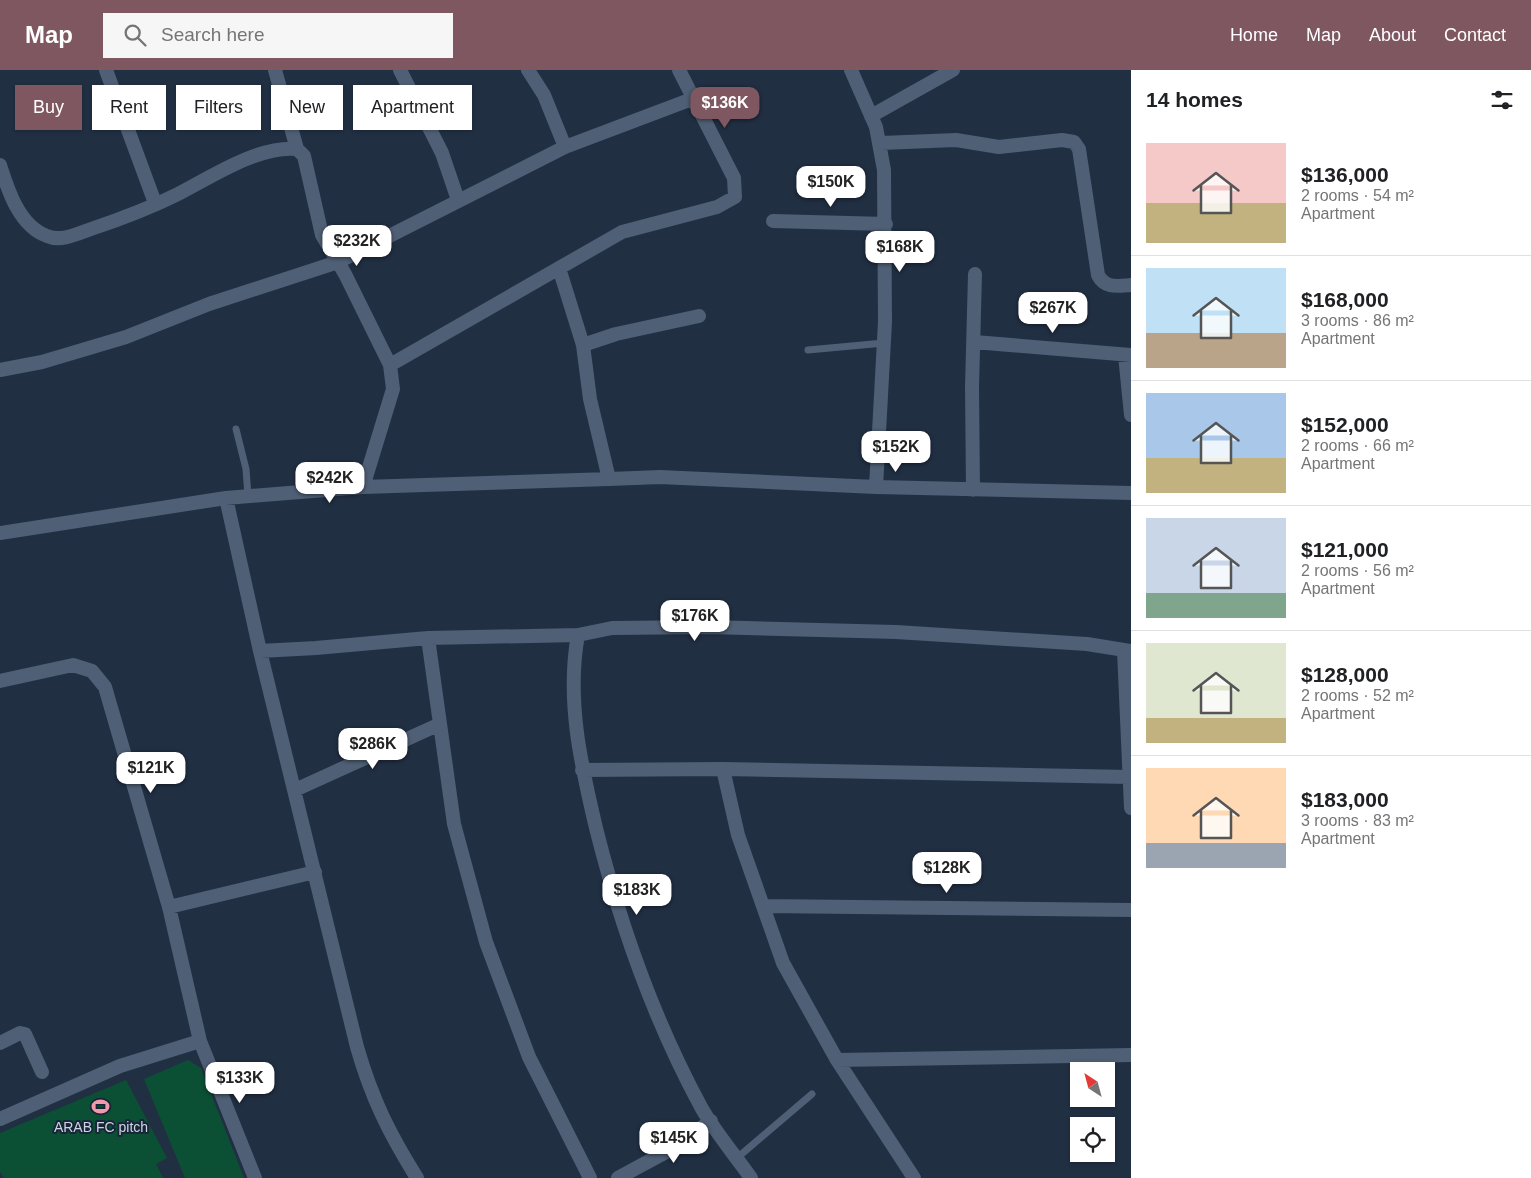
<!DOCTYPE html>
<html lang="en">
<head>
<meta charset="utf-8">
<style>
  :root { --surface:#fff; --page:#f6f6f6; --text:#202124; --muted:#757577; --line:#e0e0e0; --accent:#7f5760 }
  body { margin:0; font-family:Arial,sans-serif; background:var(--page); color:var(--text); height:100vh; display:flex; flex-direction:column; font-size:19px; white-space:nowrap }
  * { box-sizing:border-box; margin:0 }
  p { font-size:16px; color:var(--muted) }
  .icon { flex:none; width:28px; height:28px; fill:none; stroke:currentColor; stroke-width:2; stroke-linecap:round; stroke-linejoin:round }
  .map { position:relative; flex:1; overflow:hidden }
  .side { display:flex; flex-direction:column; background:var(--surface); width:400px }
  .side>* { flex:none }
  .banner { position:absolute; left:15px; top:15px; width:475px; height:45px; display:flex; gap:10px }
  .needle { width:32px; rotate:324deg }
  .controls { position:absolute; left:1070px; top:992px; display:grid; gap:10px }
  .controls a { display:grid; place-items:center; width:45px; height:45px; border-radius:0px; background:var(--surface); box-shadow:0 1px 4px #0004; font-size:25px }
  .price { position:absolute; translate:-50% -42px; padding:0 11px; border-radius:10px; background:#fff; color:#222; font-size:16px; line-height:32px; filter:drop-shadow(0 1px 2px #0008) }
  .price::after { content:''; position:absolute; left:50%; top:30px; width:15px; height:11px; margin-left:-8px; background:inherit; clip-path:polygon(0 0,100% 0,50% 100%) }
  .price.active { background:var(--accent); color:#fff }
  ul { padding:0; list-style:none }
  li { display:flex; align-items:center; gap:15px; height:125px; padding:0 15px }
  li+li { border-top:1px solid var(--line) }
  li span { display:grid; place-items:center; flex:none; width:140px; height:100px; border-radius:0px; color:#555 }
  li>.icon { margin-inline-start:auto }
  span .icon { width:60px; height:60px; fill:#fffc; stroke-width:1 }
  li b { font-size:21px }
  h2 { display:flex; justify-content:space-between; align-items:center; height:60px; padding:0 15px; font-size:21px }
  .chip { padding:0 18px; border-radius:0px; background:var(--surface); box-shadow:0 1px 4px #0004; font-size:18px; line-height:45px }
  .chip.active { background:var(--accent); color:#fff }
  header { display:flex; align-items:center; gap:30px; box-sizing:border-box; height:70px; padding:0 25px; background:var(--accent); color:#fff }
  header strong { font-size:24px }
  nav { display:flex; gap:28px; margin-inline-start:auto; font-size:18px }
  .search { width:350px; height:45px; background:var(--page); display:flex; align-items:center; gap:12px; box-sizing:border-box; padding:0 18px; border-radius:0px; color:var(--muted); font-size:19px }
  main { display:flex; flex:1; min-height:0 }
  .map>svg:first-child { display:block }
  .park { fill:#0b5034 }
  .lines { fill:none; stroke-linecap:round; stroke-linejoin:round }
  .lane { stroke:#4f5f75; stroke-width:7 }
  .street { stroke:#4f5f75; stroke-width:14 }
  .labels { text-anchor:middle; stroke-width:4; stroke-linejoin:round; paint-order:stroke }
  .poi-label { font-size:14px; fill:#ccd5e2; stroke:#182538 }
</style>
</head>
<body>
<header>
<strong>Map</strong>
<div class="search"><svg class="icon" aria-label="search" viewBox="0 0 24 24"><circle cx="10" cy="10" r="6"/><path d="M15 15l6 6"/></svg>Search here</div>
<nav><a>Home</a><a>Map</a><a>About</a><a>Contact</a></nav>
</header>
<main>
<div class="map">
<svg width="1131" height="1108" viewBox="0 0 1131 1108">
  <rect width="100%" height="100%" fill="#212f43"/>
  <!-- park -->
  <path class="park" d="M188,990L201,998L244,1108H185L144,1009Z
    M126,1010L167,1088L156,1094L163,1108H4L0,1102V1063Z"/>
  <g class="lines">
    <!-- lane -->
    <path class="lane" d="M808,280L884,273
      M236,359L246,399L248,426
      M737,1088L812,1024"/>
    <!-- street -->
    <path class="street" d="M106,0L155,133
      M275,0L297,79L304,86L322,165L345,204L390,295L393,319L363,417
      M400,0L442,83L458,130
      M528,0L544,25L565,77
      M851,0L876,57L884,100L885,252L876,417
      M871,46L953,0
      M881,73L956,70L999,77L1062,70L1074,72L1079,79L1098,205C1105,219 1118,216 1131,215
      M0,95C8,120 19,156 47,166C61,172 77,164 91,159C121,149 150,138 178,124C211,107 259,75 297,79
      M773,151L886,154
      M559,198L583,275L590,329L609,409
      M974,272L1131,285
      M583,275L616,264L699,246
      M1125,285L1131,345
      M390,295L622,162L717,137L735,127L734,108L679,0
      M0,300L42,292L126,267L209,234L338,192L565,77L692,29
      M973,420L972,317L975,204
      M226,428L260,581L357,977C372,1029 389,1063 417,1108
      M0,463L226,428L363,417L609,409L660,407L876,417L1131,423
      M578,565C566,629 581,695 596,758C620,854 654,950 701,1037C715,1062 735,1085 751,1108
      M428,568L454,754L486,872L529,987L590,1108
      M260,581L316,578L428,568L578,565L612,558L709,557L896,562L1087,574L1131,581
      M1124,581L1131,738
      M0,611L73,595L92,601L105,617L169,837L200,971L255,1108
      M723,699L738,765L783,893L837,990L914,1108
      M582,700L723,699L1129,707
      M295,720L440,654
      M763,836L1131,840
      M169,837L315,802
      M0,973L20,963L25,964L42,1002
      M837,990L1131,985
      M0,1049L120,996L200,971
      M618,1108L666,1082L711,1051"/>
  </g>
  <!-- icons -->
  <defs>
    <symbol id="stadium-bare" viewBox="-9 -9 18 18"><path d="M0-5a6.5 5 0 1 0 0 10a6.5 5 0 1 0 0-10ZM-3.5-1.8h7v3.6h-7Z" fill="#f39aa9" stroke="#182538" stroke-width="2.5" paint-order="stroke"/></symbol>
  </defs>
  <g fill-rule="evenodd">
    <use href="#stadium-bare" x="88" y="1024" width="25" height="25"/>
  </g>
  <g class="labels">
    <!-- poi labels -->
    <g class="poi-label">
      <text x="101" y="1062">ARAB FC pitch</text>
    </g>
  </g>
</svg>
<div class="controls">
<a><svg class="needle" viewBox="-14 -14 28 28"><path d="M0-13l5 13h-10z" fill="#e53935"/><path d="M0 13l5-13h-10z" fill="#757577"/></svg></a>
<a><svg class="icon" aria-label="locate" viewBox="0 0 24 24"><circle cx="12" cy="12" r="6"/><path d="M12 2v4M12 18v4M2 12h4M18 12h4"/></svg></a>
</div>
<b class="price active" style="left:725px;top:59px">$136K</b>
<b class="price" style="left:831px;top:138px">$150K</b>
<b class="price" style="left:357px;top:197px">$232K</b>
<b class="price" style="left:900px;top:203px">$168K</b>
<b class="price" style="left:1053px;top:264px">$267K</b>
<b class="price" style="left:896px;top:403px">$152K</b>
<b class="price" style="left:330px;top:434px">$242K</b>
<b class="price" style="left:695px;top:572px">$176K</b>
<b class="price" style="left:373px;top:700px">$286K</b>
<b class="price" style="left:151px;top:724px">$121K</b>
<b class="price" style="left:947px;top:824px">$128K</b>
<b class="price" style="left:637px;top:846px">$183K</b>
<b class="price" style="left:240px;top:1034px">$133K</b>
<b class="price" style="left:674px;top:1094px">$145K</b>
<div class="banner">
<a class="chip active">Buy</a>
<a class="chip">Rent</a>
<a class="chip">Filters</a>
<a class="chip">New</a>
<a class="chip">Apartment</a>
</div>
</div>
<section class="side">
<h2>14 homes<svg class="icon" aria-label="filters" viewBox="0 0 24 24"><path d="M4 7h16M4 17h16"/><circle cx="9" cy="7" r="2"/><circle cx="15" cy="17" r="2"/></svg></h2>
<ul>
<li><span style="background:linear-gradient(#f6c9c9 60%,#c2b280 0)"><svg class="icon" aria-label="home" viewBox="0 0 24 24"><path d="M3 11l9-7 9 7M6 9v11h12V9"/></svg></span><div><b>$136,000</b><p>2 rooms · 54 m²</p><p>Apartment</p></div></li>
<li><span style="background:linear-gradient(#bfe0f5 65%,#b9a48a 0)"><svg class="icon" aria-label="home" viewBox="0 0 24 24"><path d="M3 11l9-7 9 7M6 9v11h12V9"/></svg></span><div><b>$168,000</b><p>3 rooms · 86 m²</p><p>Apartment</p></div></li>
<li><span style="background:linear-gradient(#a9c7e8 65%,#c2b280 0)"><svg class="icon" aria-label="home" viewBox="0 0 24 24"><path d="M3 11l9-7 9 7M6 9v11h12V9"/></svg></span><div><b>$152,000</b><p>2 rooms · 66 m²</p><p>Apartment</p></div></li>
<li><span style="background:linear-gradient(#c9d6e8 75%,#7fa58c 0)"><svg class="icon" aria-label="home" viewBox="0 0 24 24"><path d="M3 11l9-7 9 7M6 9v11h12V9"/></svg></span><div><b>$121,000</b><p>2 rooms · 56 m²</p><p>Apartment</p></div></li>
<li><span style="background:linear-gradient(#dfe7d0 75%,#c2b280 0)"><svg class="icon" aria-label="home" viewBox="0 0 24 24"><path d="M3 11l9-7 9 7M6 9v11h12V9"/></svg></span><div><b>$128,000</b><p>2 rooms · 52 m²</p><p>Apartment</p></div></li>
<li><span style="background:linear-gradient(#ffd9b3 75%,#9aa5b1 0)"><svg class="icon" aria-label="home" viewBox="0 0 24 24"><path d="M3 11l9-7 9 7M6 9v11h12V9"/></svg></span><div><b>$183,000</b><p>3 rooms · 83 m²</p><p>Apartment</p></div></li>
</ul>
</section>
</main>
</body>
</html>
